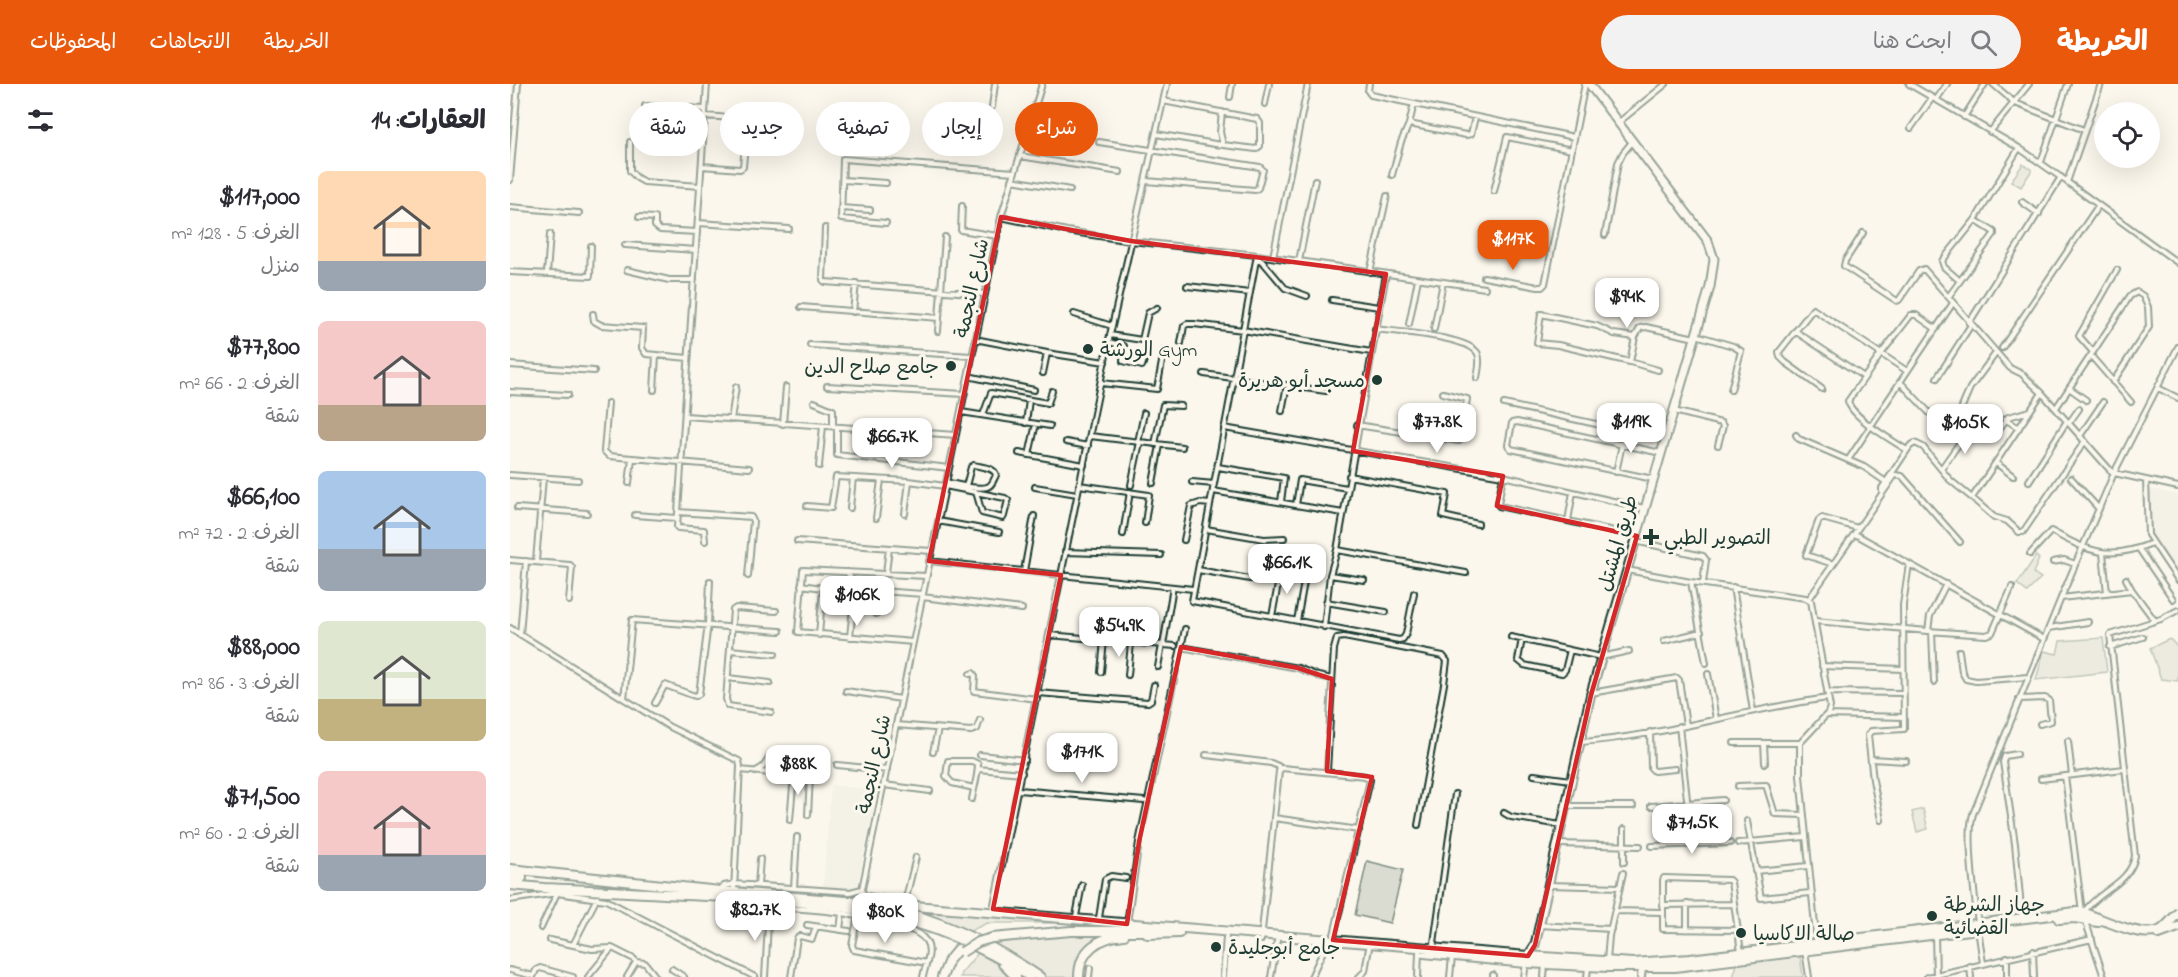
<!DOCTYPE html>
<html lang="ar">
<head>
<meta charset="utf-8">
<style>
  :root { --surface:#fff; --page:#f2f2f3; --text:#2b2b33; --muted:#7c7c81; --accent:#ea580c }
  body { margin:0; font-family:"Indie Flower","Playpen Sans Arabic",sans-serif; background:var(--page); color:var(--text); direction:rtl; height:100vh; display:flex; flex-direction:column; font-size:22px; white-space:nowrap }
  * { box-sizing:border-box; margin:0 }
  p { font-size:20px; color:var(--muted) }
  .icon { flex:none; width:33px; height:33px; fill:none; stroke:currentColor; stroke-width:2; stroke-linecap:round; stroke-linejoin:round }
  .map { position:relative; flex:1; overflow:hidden; direction:ltr }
  .side { display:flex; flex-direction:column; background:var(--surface); width:510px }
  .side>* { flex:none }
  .top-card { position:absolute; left:18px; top:18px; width:570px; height:54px; direction:rtl; display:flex; gap:12px }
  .tools { position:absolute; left:1584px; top:18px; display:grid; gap:12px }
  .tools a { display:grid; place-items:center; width:66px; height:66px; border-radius:50%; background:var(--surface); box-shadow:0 6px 24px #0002; font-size:30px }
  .price { position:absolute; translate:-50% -51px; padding:0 14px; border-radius:12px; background:#fff; color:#222; font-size:20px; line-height:39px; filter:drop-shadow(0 2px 3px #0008) }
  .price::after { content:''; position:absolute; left:50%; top:36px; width:18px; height:14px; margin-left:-9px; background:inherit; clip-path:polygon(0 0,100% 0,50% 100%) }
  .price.on { background:var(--accent); color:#fff }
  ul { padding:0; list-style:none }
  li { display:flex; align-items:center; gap:18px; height:150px; padding:0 24px }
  li span { display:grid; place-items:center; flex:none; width:168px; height:120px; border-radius:9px; color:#555 }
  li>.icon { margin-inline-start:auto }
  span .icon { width:72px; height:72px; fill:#fffc; stroke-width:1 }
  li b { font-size:26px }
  h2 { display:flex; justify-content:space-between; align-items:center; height:72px; padding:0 24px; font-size:26px }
  .pill { padding:0 21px; border-radius:27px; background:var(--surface); box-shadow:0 6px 24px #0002; font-size:21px; line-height:54px }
  .pill.on { background:var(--accent); color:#fff }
  header { display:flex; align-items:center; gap:36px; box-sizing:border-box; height:84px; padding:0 30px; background:var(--accent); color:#fff }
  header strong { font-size:28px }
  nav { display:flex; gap:33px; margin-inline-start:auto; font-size:21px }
  .search { width:420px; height:54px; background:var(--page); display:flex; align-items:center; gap:15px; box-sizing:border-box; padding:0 21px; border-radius:33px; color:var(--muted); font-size:22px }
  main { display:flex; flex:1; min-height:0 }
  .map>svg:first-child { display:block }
  .built { fill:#eae9de }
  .green { fill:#dbdcd1; stroke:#7d8c82; stroke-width:1.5 }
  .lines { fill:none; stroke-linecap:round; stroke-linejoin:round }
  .street-casing { stroke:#1f3d34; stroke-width:8 }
  .secondary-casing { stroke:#1f3d34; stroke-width:10 }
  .primary-casing { stroke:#1f3d34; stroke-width:11 }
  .highway-casing { stroke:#1f3d34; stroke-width:12 }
  .street { stroke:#fbf7ec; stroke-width:4 }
  .secondary { stroke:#fbf7ec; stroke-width:6 }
  .primary { stroke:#fbf7ec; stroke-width:7 }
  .highway { stroke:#fbf7ec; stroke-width:8 }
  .highway-bridge-casing { stroke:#1f3d34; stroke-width:12; stroke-linecap:butt }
  .highway-bridge { stroke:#fbf7ec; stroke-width:8 }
  .marked { fill:none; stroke:#d62828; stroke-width:4.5; stroke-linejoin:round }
  .poi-dot { fill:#1f3d34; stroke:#fbf7ec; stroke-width:2 }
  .labels { text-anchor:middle; stroke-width:6; stroke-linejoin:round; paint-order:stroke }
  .street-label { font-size:20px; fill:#1f3d34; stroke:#fbf7ec }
  .poi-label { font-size:20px; fill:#1f3d34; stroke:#fbf7ec; text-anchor:start }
</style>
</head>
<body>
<header>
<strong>الخريطة</strong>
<div class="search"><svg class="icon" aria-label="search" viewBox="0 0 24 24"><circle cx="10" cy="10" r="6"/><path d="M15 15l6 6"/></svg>ابحث هنا</div>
<nav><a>الخريطة</a><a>الاتجاهات</a><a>المحفوظات</a></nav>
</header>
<main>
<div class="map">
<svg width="1668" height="893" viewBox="0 0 1668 893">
  <rect width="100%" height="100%" fill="#fbf7ec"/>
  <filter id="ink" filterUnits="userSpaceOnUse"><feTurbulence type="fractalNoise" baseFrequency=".0167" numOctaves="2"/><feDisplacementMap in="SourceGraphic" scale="12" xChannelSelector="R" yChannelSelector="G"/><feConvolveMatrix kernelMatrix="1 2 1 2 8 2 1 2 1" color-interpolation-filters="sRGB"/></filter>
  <g filter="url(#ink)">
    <!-- built -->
    <path class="built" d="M1642,405L1668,411V491L1641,451L1639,408Z
      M321,701L367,706L347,802L334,805L313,802Z"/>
    <!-- green -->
    <path class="green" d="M1513,80L1522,86L1511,103L1501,97Z
      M1526,472L1529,475L1523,489L1531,494L1517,508L1507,500Z
      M1593,554L1597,588L1526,596L1534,567L1547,570L1550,557Z
      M1660,555L1668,564V597L1651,595L1640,564Z
      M1413,725L1418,745L1407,748L1402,728Z
      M857,777L893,786L880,839L845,831Z
      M397,825L579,839H477L458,848Z
      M613,849L584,858L567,893H536L481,859L540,851Z
      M468,869L486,879L503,893H450L451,889Z
      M1290,872L1293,893H1223L1227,880Z"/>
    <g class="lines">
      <defs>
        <path id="street" d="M859,0L858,7L861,11L1064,53
          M1399,0L1509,64L1556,97
          M1483,0L1505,19L1574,46
          M1591,0L1557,98L1668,179
          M720,13L722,0
          M1426,16L1437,0
          M755,20L759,0
          M135,22L195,25
          M482,23L485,0
          M712,28L710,48L713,61
          M1454,33L1475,0
          M1109,38L1156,0
          M899,40L956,51L961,50L965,33
          M1401,44L1422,14
          M1480,48L1519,0
          M646,50L705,60L746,65L750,62V39L747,35L653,17
          M120,58V87L127,94L134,98L190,102
          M589,58L750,83L753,86L748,104L745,106L636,97
          M510,72L610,88
          M1531,78L1558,0
          M192,82L230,85L233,83L237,38L235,35L195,32
          M882,91L891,58L899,40L904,20
          M0,96L8,0
          M333,96L376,99
          M502,96L560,106
          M984,107L997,53L1062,66
          M1512,118L1529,130
          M452,122L451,146L487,152
          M0,123L69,129
          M331,124L360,126
          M129,133L145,134V142L150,146L187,148
          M491,133L557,147L621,157L747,171L975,204
          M188,139L279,145
          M376,139L331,135L333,75L504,88
          M315,144L313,196L315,198L475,210
          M1353,149L1335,177L1334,182L1387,217L1389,216L1409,187L1414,185L1500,284L1512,290L1532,309L1600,386L1604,389L1668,403
          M1095,151L1108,79L1113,69L1122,58
          M115,161L186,166
          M747,171L682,517L889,556L893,555L896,550L904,509
          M763,173L798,0
          M747,174L753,178L775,204L797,212
          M789,177L805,96
          M117,186L159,196H184
          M0,188L80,192L81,162
          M860,188L877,112
          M37,190L40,150
          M974,193L1028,203H1032L1035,200L1075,0
          M1450,197L1434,183L1432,177L1465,136L1509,64
          M677,202L740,209
          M1439,212L1484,150V148L1465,136
          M822,216L869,223
          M291,223L429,234L435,153
          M343,228L346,199
          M83,230L84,237L91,241L133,244L132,264L136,270L178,274
          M564,230L602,242
          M1459,239L1551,93
          M899,240L908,195
          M865,245C885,248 960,252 968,270C971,277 968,287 967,294
          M924,245L933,198
          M428,247L429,234
          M1285,247L1354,293
          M600,251L632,256L638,229L647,224
          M1186,251L1223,262L1231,267L1221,306
          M465,255L537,269L595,278
          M599,258L614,262L613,277L632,282L636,270
          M671,259L674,242L677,240H684L733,246L861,268
          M300,261L461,272
          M1492,264L1588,122
          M1583,268L1569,252L1607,186
          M1581,272L1621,318
          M1120,278L1048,261L1027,259L1031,230L1087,242L1104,250L1125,253
          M0,281L84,287
          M1148,286L1120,278L1125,253L1130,244L1136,243L1185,254
          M533,289L537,269
          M694,290L816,307
          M458,292L524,306
          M1427,294L1461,241
          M1390,298L1429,339
          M591,299L647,305L654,267
          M317,302L454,310
          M1559,304L1576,316
          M1648,304L1668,314
          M1312,305L1275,278L1270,273L1269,268L1303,225L1397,287
          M144,306L146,271
          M0,308L58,311
          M304,318L323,326V343
          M98,319L94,367L99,372L239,384
          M994,320L1155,355
          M1452,323L1460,304L1486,269
          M1546,324L1620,212L1627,208L1633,212L1638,223L1639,243L1603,298
          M772,327L777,301
          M1164,327L1211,339L1213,342L1208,361
          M451,328L540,342
          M473,331L481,309L538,319L542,307
          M175,332L446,351
          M1495,335L1509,344
          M221,336L226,303
          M516,339L519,316
          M1559,339L1569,325
          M273,340L276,303
          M847,341L949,357L951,355L957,315L933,309
          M327,344V371L439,384
          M714,344L993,392L1134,424
          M1286,351L1289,355L1354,383L1376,398
          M580,352L672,363
          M1484,352L1498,333L1520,327
          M1570,352L1593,318
          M556,358L578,362
          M628,358L634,329
          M645,360L653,321L671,322
          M1397,366C1383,357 1341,333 1338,317L1371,270L1401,231H1406L1426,245
          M352,368L353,345
          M509,369L574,381
          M519,371L525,344
          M1338,376L1443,219
          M1486,379L1503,392
          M309,382L313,342
          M708,383L774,394L771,418
          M1431,385L1460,344
          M1106,388L1115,347
          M0,391L68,396
          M839,392L937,410L933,432L968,440
          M993,392L988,420L989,422L1127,452
          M1561,394L1589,425
          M1143,395L1001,365L998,361L1002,339L1007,338L1151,369
          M1636,396L1638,451L1668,496
          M1519,397L1557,337
          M436,398C445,400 468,406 477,403C482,402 484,395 486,391C484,383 471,383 464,381L461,383L456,402
          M682,398L704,400
          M119,399L122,375
          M643,399L650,361
          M569,401L639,411L635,439
          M621,401L630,358
          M525,403L567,410
          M703,407L833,429
          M1372,408V404L1400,362L1405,359L1413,363L1440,396L1462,414L1532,309
          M1462,414L1484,433L1497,437L1509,448H1513L1575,357
          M786,421L790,396L837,404
          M297,422L321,424L326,393L399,397L435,402L495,414L498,416L494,432L493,434L472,429L466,408
          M7,424L77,429
          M340,424L343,394
          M168,428L241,433L243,437L238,492
          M395,430L399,397
          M125,431L167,434
          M366,434L371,396
          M428,437L489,448
          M1058,437L1063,408
          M696,445L754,455L774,454
          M613,450L620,408
          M1345,450L1534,555
          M674,456L681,422L690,419L700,420
          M195,457L194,446L168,444L167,443L197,0
          M287,457L421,467
          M1125,457L1193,472L1196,476L1193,499
          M1629,465L1663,515
          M827,466L956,489
          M555,468L651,471
          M1593,469L1597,509
          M1520,470L1541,447C1579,468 1600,477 1642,459
          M0,476L60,481L62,483L59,517
          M26,477L33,394
          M419,477L683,505
          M1543,478L1554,476L1565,480
          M1323,480L1296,471L1309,436L1312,434L1348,444
          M688,486L740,495
          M1117,486L1181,498L1296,514L1301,517L1320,623L1318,629L1290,659V692L1307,861
          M514,487L524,432
          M337,488L345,502L340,553
          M376,489L379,464
          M820,491L854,496
          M1616,495L1622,506
          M1181,498L1196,579
          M291,501L313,504L309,551
          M1223,503L1243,627
          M412,513L512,525
          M1551,514L1622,506L1645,537
          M1299,515L1385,391L1392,392L1450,458
          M816,518L876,528
          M366,530L368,511L370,507L413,510
          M762,532L771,485
          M787,537L794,498
          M1305,537L1418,547L1420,532L1436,500
          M814,543L820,491L827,466L876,190
          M0,544L158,642L229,677L230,682L224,807
          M1539,544L1578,538
          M1418,547L1476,551L1482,549L1502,503
          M1422,547L1424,598
          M10,551L16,477
          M539,551L665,562
          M1001,553L1091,573L1119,567
          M1012,555L1008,576L1014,581L1052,589L1055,586L1060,566
          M1154,557L1191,548
          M403,558L288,548L293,486L416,492
          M653,561L663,503
          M671,563L788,584L808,592L822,595
          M1600,563L1633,553
          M220,566L265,570
          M1449,567L1452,588L1456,595L1466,597L1518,593
          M1312,582L1393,585
          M648,583L652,561
          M591,588L594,556
          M460,590L463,589L465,592L464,607L527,615
          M1198,590L1206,635
          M618,591L621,559
          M218,594L260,599
          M336,607L391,615
          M1317,608L1393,609
          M528,609L638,618L641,616L644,601
          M1081,609L1167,594L1169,596L1176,641
          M114,615L122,536L270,547
          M1509,615L1535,614L1539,616L1541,637L1530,640
          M145,619L155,601L182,611L186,612L189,610L198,540L200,497
          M261,628L218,622L216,615L223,526L226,524L266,527
          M1317,631L1394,633
          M386,641L461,647L467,645L470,636
          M1169,642L1182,761
          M1140,648L1141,684L1144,687L1165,685
          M1558,657L1562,691
          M1071,658C1155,652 1235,625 1318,614
          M1224,659H1290
          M1254,659L1255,679
          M423,668L428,645
          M1507,670L1495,672L1493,678L1505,760L1512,834
          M470,671L515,676
          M696,671L761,679L768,682L770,685
          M1361,675L1396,677
          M327,681L377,686
          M468,685L512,689
          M230,686L300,693L298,731
          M817,687L824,565L827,554L834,553L933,572L937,577L934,600L908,741
          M245,688L253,683L260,673L288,675
          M1024,691L1061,696
          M1555,692L1572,828
          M1531,695L1614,685
          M374,701L420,707
          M1228,702L1256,701L1265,730L1293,731
          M509,706L634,717
          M462,715C464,704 468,692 468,680L462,677H438L436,692L442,699L464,704
          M1057,721L1063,722H1123
          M1141,722L1213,716
          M994,729L1001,733L1051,741
          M764,734L849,746
          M280,736L284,691
          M1371,736L1363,696L1358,651L1361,647L1394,645L1393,521L1399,480
          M1237,737L1251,814L1300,809
          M1114,745V778
          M1228,759L1295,753
          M1048,760L1130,762
          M1142,762L1220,759
          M1245,787L1298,782
          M248,801L250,775
          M1039,801L1110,803
          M284,804L287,753
          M352,805L491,133L532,0
          M352,805L353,810L357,812L391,818
          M210,807L214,802L224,800L340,808L352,805
          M0,816L47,809L96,816L245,893
          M251,816L258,823C286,825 315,825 342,831C349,832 353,837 359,838C375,840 406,842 416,857C423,868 415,881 413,893
          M395,818L406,773
          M1152,821L1224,820
          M483,825L600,251L657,0
          M1105,827L1151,828
          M1574,828C1589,806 1620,800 1625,772L1600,551L1651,535L1668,526
          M348,832L342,861L344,866L417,879
          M566,832L572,801
          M589,834L595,795L601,792L616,794
          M1575,836L1594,893
          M617,839L629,758L675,545
          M1468,839C1465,815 1456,752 1463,730L1551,514L1604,389L1668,263
          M297,841L339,847
          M1029,841L1101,845
          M31,844L47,809
          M1468,845L1473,879
          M330,846L332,829
          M1177,846V820
          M1228,846L1153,845V796L1154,794L1219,796L1221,798L1231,868
          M1425,850L1426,893
          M40,856L82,865L102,864L124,875L126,878L135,879L146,893
          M751,856L769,687L772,684L855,692L860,696L823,855
          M63,861L87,814
          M923,866L945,710
          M1295,867L1299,893
          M1523,867L1524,893
          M1497,873V893
          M1097,877L1099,852L1113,789
          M1460,882L1461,893
          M162,885L174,893
          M0,886L23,892
          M23,893L26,886L30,884L63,893
          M78,893L101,865
          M117,893L126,878
          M255,893L259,822
          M281,893L287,854L290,852L302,855L306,843
          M579,893L580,884
          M713,893L716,853
          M761,893L767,857
          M801,893L816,861
          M849,893L855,887L859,864
          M908,893L909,868
          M940,893L942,873
          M983,893V891
          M1014,893L1016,879
          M1034,893L1035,880
          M1077,893L1078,883
          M1417,893L1582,855"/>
        <path id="secondary" d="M1131,893L1132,884"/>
        <path id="primary" d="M1018,872L1025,861L1081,609L1200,203L1204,175L1198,157L1079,0"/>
        <path id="highway" d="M0,785L210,807L348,818
          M0,796H10L12,794L11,790L3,789
          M0,801L34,804C89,806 144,810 198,812C321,819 414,823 520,893
          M343,817L1018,872L1123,879L1180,875L1565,828H1572C1590,834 1633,856 1651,846C1657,842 1662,835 1668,829
          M383,825C437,838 484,862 530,893
          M1549,835L1565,834L1588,838
          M638,850L669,849
          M1649,850L1668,843
          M482,854L561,847H642
          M914,869L1016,879L1098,883H1165L1460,846
          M493,880L506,893
          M432,893L439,876L448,865
          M569,893C569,866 589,853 614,851"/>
      </defs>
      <!-- street casing -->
      <use href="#street" class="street-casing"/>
      <!-- secondary casing -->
      <use href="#secondary" class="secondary-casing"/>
      <!-- primary casing -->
      <use href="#primary" class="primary-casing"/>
      <!-- highway casing -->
      <use href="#highway" class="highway-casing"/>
      <!-- street -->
      <use href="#street" class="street"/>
      <!-- secondary -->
      <use href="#secondary" class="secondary"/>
      <!-- primary -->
      <use href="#primary" class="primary"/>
      <!-- highway -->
      <use href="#highway" class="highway"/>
      <defs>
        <path id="highway-bridge" d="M452,868L468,858L482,854"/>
      </defs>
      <!-- highway-bridge casing -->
      <use href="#highway-bridge" class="highway-bridge-casing"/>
      <!-- highway-bridge -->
      <use href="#highway-bridge" class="highway-bridge"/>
    </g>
  </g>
  <!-- marked area -->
  <path d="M0 0H1668V893H0ZM491,133L621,157L876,190L843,367L993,392L987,422L1127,452L1081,611L1025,861L1018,872L823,856L862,693L817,687L822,595L788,584L671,563L629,758L617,840L483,825L551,491L419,477Z" fill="#fbf7ec" fill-opacity=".55" fill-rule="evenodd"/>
  <path class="marked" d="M491,133L621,157L876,190L843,367L993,392L987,422L1127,452L1081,611L1025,861L1018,872L823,856L862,693L817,687L822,595L788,584L671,563L629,758L617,840L483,825L551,491L419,477Z"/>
  <!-- markers -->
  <g class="poi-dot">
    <circle cx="578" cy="265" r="6"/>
    <circle cx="441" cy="282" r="6"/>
    <circle cx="867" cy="296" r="6"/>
    <path d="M1138 444h6v6h6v6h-6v6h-6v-6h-6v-6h6z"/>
    <circle cx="1422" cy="832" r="6"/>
    <circle cx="1231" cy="849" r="6"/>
    <circle cx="706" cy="863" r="6"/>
  </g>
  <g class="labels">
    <!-- street labels -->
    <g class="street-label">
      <text transform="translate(461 204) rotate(-78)" y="7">شارع النجمة</text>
      <text transform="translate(1107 459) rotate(-74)" y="7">طريق المشتل</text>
      <text transform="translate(363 680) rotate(-78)" y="7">شارع النجمة</text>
    </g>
    <!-- poi labels -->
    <g class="poi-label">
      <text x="590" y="272">الورشة Gym</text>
      <text x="429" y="289" text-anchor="end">جامع صلاح الدين</text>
      <text x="855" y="303" text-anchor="end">مسجد أبو هريرة</text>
      <text x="1154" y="460">التصوير الطبي</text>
      <text x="1434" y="827">جهاز الشرطة<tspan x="1434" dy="23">القضائية</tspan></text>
      <text x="1243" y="856">صالة الاكاسيا</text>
      <text x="718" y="870">جامع أبوجليدة</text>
    </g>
  </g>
</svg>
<div class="tools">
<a><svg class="icon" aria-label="locate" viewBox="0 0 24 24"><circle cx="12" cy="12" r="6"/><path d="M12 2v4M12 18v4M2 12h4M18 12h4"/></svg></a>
</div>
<b class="price on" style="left:1003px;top:187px">$117K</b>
<b class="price" style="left:1117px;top:245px">$94K</b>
<b class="price" style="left:927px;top:370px">$77.8K</b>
<b class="price" style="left:1121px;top:370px">$119K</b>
<b class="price" style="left:1455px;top:371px">$105K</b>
<b class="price" style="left:382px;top:385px">$66.7K</b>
<b class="price" style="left:777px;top:511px">$66.1K</b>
<b class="price" style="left:347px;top:543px">$106K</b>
<b class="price" style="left:609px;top:574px">$54.9K</b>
<b class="price" style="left:572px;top:700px">$171K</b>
<b class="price" style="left:288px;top:712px">$88K</b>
<b class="price" style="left:1182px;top:771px">$71.5K</b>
<b class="price" style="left:245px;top:858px">$82.7K</b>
<b class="price" style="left:375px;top:860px">$80K</b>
<div class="top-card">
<a class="pill on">شراء</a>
<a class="pill">إيجار</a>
<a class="pill">تصفية</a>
<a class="pill">جديد</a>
<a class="pill">شقة</a>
</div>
</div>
<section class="side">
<h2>العقارات: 14<svg class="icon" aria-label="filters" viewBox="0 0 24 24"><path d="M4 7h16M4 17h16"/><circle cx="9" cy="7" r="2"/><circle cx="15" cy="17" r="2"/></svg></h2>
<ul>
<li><span style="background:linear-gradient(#ffd9b3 75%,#9aa5b1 0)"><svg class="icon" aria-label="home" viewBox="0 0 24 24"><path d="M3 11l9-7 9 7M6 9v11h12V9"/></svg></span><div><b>$117,000</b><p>الغرف: 5 · 128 m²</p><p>منزل</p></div></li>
<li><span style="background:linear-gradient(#f6c9c9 70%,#b9a48a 0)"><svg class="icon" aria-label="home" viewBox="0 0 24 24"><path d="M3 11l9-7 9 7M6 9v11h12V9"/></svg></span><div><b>$77,800</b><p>الغرف: 2 · 66 m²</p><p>شقة</p></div></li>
<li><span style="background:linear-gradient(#a9c7e8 65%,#9aa5b1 0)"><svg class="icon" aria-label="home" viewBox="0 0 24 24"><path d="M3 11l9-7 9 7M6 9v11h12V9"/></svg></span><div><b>$66,100</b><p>الغرف: 2 · 72 m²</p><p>شقة</p></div></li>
<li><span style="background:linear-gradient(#dfe7d0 65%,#c2b280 0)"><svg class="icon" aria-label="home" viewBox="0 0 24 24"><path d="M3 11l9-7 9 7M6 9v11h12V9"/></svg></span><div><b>$88,000</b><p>الغرف: 3 · 86 m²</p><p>شقة</p></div></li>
<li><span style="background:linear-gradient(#f6c9c9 70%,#9aa5b1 0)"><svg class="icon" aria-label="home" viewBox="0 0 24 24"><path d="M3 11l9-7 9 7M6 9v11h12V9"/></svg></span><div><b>$71,500</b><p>الغرف: 2 · 60 m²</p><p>شقة</p></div></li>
</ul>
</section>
</main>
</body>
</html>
